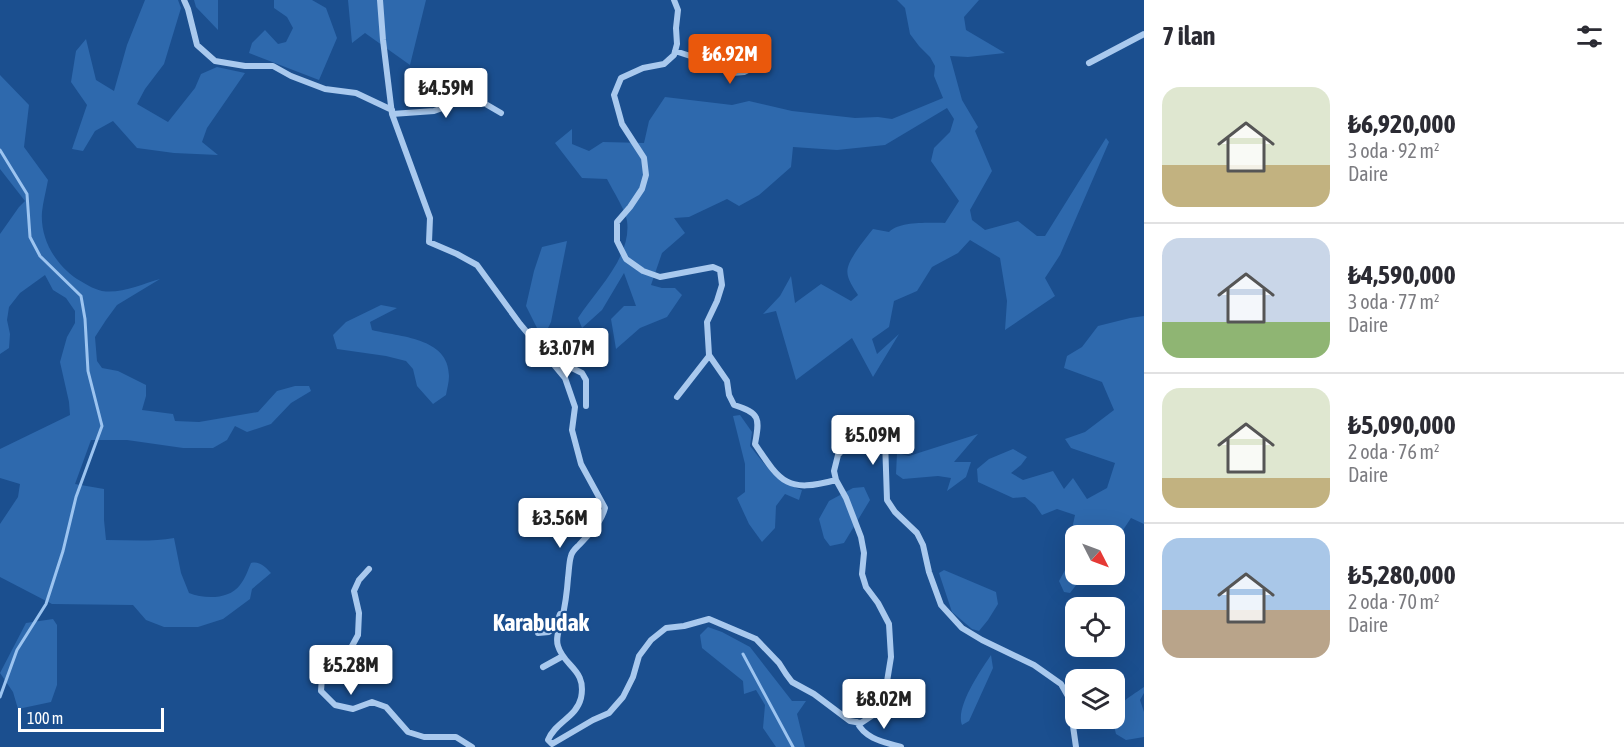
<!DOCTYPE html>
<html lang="tr">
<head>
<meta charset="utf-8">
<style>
  :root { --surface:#fff; --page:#f2f2f3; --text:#2b2b33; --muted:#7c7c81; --line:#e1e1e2; --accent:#ea580c }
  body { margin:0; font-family:"Asap Condensed",sans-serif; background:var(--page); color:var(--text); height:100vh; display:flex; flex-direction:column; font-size:22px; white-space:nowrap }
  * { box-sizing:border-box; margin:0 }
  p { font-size:20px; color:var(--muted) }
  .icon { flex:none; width:33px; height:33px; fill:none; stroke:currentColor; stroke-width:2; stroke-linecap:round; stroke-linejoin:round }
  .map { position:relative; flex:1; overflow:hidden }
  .panel { display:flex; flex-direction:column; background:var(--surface); width:480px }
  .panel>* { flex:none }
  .needle { width:39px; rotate:132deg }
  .controls { position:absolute; left:1065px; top:525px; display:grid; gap:12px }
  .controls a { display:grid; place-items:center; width:60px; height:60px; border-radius:12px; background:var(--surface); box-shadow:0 6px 24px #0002; font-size:30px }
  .scale { position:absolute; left:18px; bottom:15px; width:146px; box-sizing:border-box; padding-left:6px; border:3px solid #fff; border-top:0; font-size:16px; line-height:21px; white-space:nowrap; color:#fff; -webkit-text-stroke:4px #1b4f8f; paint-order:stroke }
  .price { position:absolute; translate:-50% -51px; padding:0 14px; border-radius:6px; background:#fff; color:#222; font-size:20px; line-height:39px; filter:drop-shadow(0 2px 3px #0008) }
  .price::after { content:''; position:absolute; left:50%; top:36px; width:18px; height:14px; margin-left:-9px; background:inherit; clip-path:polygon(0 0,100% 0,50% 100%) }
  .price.selected { background:var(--accent); color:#fff }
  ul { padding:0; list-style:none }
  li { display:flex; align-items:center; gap:18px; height:150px; padding:0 18px }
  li+li { border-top:2px solid var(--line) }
  li span { display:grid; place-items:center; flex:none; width:168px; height:120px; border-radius:18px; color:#555 }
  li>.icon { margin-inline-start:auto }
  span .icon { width:72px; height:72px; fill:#fffc; stroke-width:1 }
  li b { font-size:26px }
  h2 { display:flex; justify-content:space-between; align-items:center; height:72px; padding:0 18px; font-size:26px }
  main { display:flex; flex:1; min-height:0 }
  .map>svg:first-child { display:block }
  .green { fill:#2e69ad }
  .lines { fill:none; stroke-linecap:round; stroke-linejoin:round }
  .stream { stroke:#9cc4f0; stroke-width:3 }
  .minor { stroke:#a9c9ee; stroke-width:6 }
  .labels { text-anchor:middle; stroke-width:4.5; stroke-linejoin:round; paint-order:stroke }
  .quarter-label { font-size:24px; font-weight:bold; fill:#fff; stroke:#1b4f8f }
</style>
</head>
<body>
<main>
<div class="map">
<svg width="1144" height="747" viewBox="0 0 1144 747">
  <rect width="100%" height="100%" fill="#1b4f8f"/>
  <!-- green -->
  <path class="green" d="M145,0H178L181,8L164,64L145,89L137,104L168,122L195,88L201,74L217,67L245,73L207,128L202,142L218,155L174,153L137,148L113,121L95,131L83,151L72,149L87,105L71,82L76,51L86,39L96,80L114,91L127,45Z
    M194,0H218V30L196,7Z
    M274,0H312L326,8L337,38L319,80L249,53L252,43L265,30L278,44L286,42L293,28L287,17L274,8Z
    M348,0H426L410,65L365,33L352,43Z
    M897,0H979L964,17L966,30L1005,53L968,57L950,56L962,100L978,127L975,131L992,171L970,210L972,220L985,230L1018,221L1037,236H1045L1106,138L1109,142L1060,255L1045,278L1055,296L1005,330L1007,301L1000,258L970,240L958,253L932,267L917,291L894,301L889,327L872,339L877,354L899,334L873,377L852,338L796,380L776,311L763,314L780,296L791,276L795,303L821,284L851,301L858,295C853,287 845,277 848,267C851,256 866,238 873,229L889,232C900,221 930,223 945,223L959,201L931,161L934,148L950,132L954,119L947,108L885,145L837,150L793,147L791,167L759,195L739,206L727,199L689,217L674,218L685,233L662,253L651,285L662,288H675L682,295L667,317L640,328L616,349L611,319L624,306H636L624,273L602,310L582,328L578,318C596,290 632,257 627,221C626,211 612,189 607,179L582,178L555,143L572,129V144L589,151L603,142L644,143L649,121L665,97L732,105L749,101L792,111L855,118L878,117L892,119L943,98L934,76L935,66L930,57L919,46L910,34L905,8Z
    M0,75L29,105L24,147L48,180C46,191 43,202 42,212C40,239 55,264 77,279C84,283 93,289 102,291C121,294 142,284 160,279L117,305L106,320L95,337L97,361L102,368L118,371L146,385V396L142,410L173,414L175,421L199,422L258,412L277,391L295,386H309L311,391L291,403L271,424L247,432L235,426L227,440L213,448H183L127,440H91L75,484L104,489V520L106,540C129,540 152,542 174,538L181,573L189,593C204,599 229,600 240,585C245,579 248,570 251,563C260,561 265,567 271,573L252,589L250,599L223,619L198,627H164L146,620L133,605L52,604L0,577V524L18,497L20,484L0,478V449L70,415L69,402L60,362L67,337L75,323V311L66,298L53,290L45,275L20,293L9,307L7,320L10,334L9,348L0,354V234L19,207L25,201L0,169Z
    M567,241L551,322L546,332H539L526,306L534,271L542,247Z
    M381,305L397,308L370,322L372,330C399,337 449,337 449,376C449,382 447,389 446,395L433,404L417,386L413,369L406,361L386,356L337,349L333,335L346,322Z
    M1144,316V524L1131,518L1115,542L1114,536H1076V574L1084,575L1070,593L1064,592L1059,581L1070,561V538L1075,515L1057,509L1042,515L1035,505L1025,497L1013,498L978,482L977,469L989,459L1013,449L1027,457L1021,465L1011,473L1023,480L1053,471L1064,489L1073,478L1087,499L1107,488L1115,463L1071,448L1065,439L1085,432L1114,410L1102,382L1064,368L1067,356L1082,347L1098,326L1130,318Z
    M740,415L752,432L750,446C766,466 777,483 802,490L799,500L785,494L776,506L775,528L762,542L749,524L737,498L745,492V464L733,416Z
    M978,434L954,462H971L966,477L947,491L951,478L938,476L903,479L896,474L897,453L909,456Z
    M864,487L870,500L844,543L830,546L824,538L819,519L829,501L853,488Z
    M944,570L996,592L998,604L988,620L979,631L972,629L952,612L939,573Z
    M53,619L57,625V685L51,702L18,709L13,692L0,673L26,623Z
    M708,627L722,632L750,647L792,701H806L797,714L805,747H776L763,728L765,705L756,690L744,694L743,681L702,648L700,635Z
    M991,655L993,668L969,721L962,725C955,707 981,670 991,655Z
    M1144,687V693L1140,700L1144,712V737L1126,740L1116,734C1109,707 1124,701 1144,687Z"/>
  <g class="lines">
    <!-- stream -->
    <path class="stream" d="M0,150L27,194L30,237L40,256L81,296L85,319L88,371L102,426L76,497L63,551L46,604L17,650L0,697
      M743,654L793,747"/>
    <!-- minor -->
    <path class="minor" d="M184,0L188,9L197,45L215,61L245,66H273L291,76L325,89L356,93L392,110
      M380,0L383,40L392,114L430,218L429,242L457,254L477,265L520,324L565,378L575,407L572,430L581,464L605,508C601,523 590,533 579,545C576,548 572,551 571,556C569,562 569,571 568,578C567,592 565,606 562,619C560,628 555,637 558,646C564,667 587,669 581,698C576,718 556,721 548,740L552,744L593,720L609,713L623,697L633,677L639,656L651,640L666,628L684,626L709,619L756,639L779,663L786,674L792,682L814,694L850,721L861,723L873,715L884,700L891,657L889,624L878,603L866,587L862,574L864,553L861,537L846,498L836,480L834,471L838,455L853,438L865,428L876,430L885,440L887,500L895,512L917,533L923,545L929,572L941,605L962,628L982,640L1034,665L1061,684L1069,698L1076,747
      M674,0L678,10L676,28L677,44L674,55L664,64L643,68L621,78L614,95L622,124L644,158L646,175L642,189L630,207L617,222V241L626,259L643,271L660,277L713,267L720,270L722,285L717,301L707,322L709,355L727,381L729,395L734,405C760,413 760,418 755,444C781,483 787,493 836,480
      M675,51L718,65L732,73L744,72L756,66L762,47
      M1089,63L1144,34
      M392,114L434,111L459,102L477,99L501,113
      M548,356L582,373L586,380V406
      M677,397L709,356
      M369,569L359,580L354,591L359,613L358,635L345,659L322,677L321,691L335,705L353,709L372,702L386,707L408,732L424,737H456L472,747
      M538,633L549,632L556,625L560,614
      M543,667L563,656
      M857,722C865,739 884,742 901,747"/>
  </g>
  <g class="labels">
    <!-- quarter labels -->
    <g class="quarter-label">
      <text x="541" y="631">Karabudak</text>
    </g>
  </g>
</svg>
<div class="controls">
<a><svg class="needle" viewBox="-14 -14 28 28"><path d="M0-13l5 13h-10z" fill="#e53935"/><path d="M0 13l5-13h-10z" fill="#7c7c81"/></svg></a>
<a><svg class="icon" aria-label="locate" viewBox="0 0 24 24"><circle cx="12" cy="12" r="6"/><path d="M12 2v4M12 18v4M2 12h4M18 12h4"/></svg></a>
<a><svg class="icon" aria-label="layers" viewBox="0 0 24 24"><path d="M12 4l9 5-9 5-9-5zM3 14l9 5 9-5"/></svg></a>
</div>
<div class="scale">100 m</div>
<b class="price selected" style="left:730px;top:85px">₺6.92M</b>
<b class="price" style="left:446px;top:119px">₺4.59M</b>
<b class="price" style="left:567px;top:379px">₺3.07M</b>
<b class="price" style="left:873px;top:466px">₺5.09M</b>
<b class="price" style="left:560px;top:549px">₺3.56M</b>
<b class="price" style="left:351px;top:696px">₺5.28M</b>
<b class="price" style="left:884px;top:730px">₺8.02M</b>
</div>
<section class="panel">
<h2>7 ilan<svg class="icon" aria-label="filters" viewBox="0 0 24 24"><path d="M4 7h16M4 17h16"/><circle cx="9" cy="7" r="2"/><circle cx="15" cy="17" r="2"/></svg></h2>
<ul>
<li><span style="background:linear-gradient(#dfe7d0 65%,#c2b280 0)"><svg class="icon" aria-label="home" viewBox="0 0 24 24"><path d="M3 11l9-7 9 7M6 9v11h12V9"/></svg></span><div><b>₺6,920,000</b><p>3 oda · 92 m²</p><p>Daire</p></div></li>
<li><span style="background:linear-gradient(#c9d6e8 70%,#8fb573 0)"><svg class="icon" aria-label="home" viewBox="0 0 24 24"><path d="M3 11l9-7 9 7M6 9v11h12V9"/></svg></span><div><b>₺4,590,000</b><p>3 oda · 77 m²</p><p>Daire</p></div></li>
<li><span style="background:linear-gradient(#dfe7d0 75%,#c2b280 0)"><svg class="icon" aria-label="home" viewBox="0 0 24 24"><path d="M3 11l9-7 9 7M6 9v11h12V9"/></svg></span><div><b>₺5,090,000</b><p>2 oda · 76 m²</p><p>Daire</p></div></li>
<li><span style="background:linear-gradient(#a9c7e8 60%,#b9a48a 0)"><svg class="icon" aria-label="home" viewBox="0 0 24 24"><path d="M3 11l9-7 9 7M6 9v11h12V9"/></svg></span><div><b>₺5,280,000</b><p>2 oda · 70 m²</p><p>Daire</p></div></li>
</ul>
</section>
</main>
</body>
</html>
